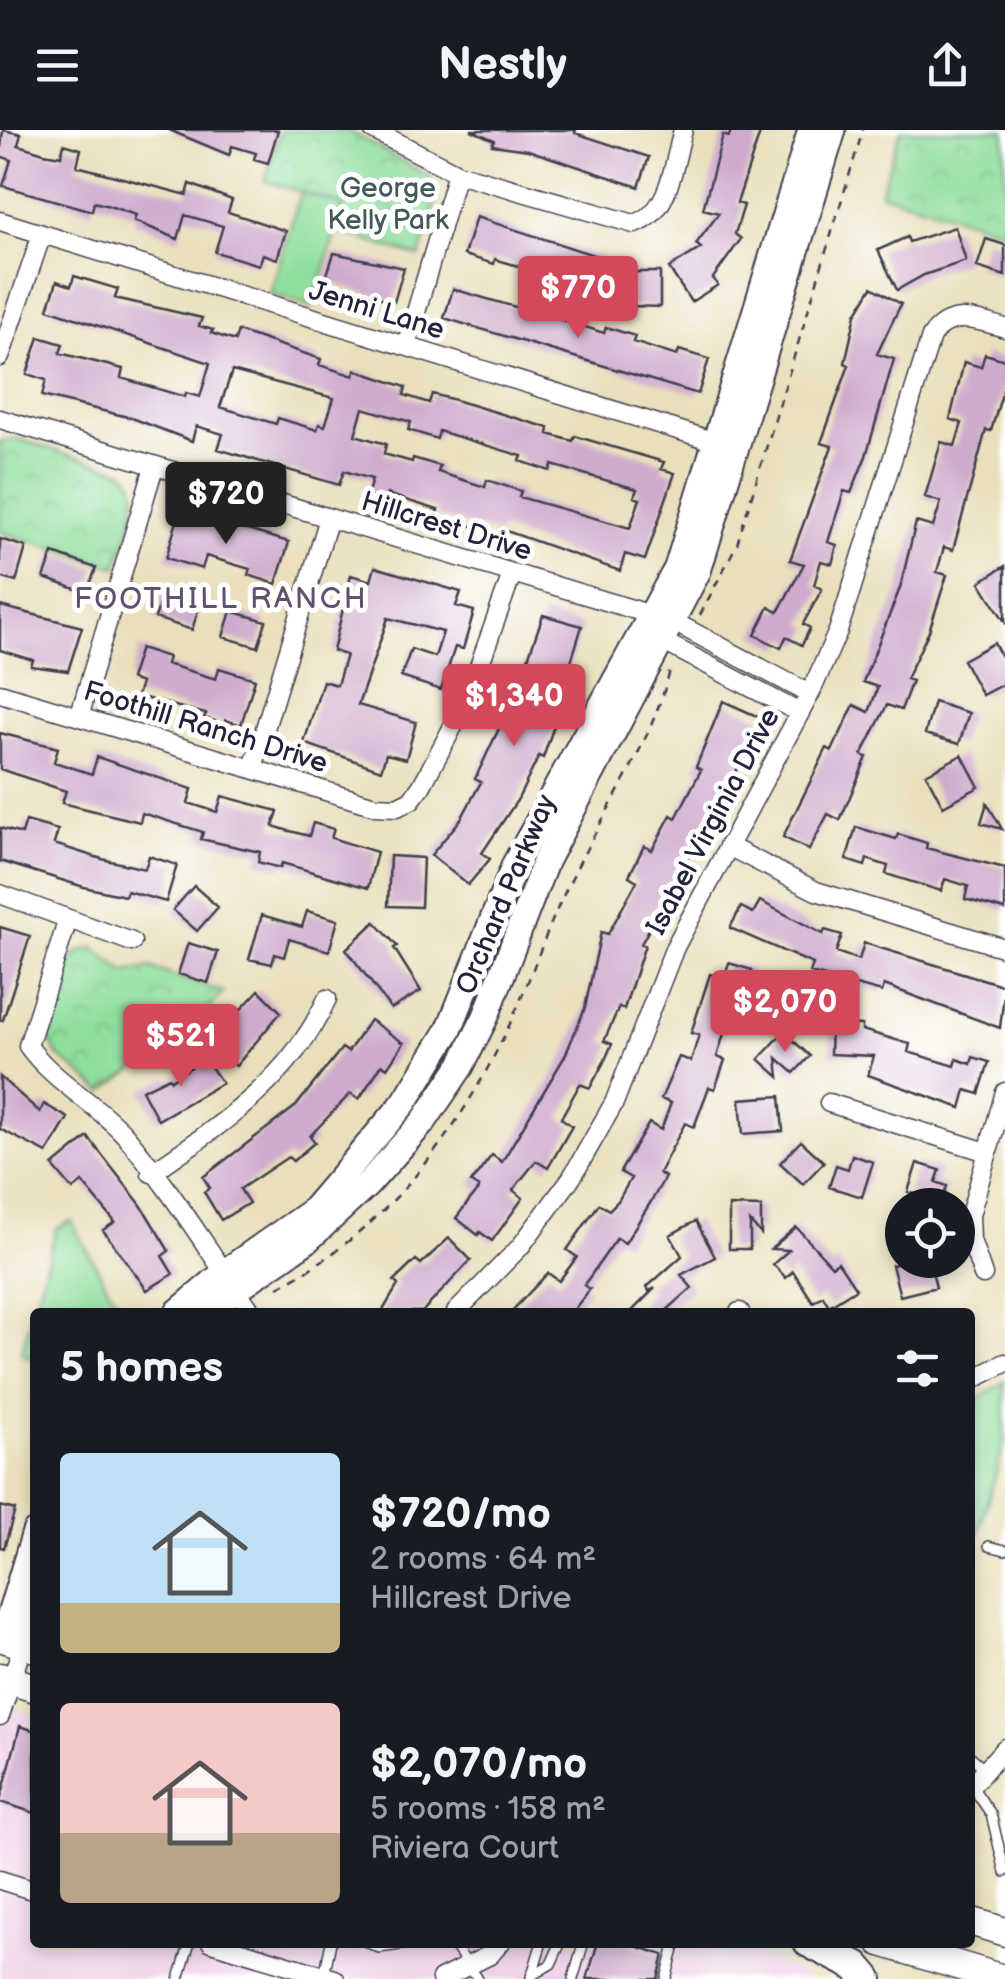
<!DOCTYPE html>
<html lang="en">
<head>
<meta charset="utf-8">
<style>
  :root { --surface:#171b24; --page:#242831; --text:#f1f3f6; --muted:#9ea1a6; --accent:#d1495b }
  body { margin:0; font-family:"Balsamiq Sans",sans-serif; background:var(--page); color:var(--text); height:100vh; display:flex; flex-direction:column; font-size:38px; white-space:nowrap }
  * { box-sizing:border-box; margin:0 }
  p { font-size:32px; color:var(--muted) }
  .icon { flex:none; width:55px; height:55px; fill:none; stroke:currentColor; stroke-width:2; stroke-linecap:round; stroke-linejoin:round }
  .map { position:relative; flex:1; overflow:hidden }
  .panel { position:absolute; left:30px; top:1178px; width:945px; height:640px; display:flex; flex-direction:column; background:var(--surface); border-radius:10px; box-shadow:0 5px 15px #0003 }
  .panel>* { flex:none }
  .fabs { position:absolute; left:885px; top:1058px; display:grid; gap:20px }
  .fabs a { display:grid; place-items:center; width:90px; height:90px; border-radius:50%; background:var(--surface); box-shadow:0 5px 15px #0003; font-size:50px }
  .price { position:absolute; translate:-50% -85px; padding:0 22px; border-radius:10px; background:var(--accent); color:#fff; font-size:32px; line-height:65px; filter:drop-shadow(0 2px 5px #0008) }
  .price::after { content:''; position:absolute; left:50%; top:60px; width:30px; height:22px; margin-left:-15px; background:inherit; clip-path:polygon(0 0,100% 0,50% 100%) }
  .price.on { background:#222; color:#fff }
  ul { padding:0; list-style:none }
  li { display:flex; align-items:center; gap:30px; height:250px; padding:0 30px }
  li span { display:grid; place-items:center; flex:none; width:280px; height:200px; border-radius:10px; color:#555 }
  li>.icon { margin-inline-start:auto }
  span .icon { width:120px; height:120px; fill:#fffc; stroke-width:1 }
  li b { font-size:42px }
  h2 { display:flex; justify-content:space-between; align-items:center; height:120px; padding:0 30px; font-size:42px }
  header { display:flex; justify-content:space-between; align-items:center; height:130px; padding:0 30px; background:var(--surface); font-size:45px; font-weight:700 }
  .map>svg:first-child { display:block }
  .built { fill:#efd0e7 }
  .green { fill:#90de9d; stroke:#59806c; stroke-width:2.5 }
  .park { fill:url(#park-crowns); stroke:#59806c; stroke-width:2.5 }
  .building { fill:#cfaccd; fill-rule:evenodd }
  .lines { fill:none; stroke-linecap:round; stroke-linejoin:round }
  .lane-casing { stroke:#403e4e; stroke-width:12 }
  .street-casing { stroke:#403e4e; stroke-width:21 }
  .secondary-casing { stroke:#403e4e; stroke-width:29 }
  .primary-casing { stroke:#403e4e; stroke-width:31 }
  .highway-casing { stroke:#403e4e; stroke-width:34 }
  .path { stroke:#403e4e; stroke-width:2.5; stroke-dasharray:8 8; stroke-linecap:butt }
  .lane { stroke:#fff; stroke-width:9 }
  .street { stroke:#fff; stroke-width:18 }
  .secondary { stroke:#fff; stroke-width:25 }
  .primary { stroke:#fff; stroke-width:28 }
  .highway { stroke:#fff; stroke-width:30 }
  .labels { text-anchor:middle; stroke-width:10; stroke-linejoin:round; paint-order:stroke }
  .park-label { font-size:28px; fill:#435a58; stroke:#fff }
  .street-label { font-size:28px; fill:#22223b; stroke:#fff }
  .neighbourhood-label { font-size:30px; letter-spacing:2.5px; fill:#5f526e; stroke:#fff }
</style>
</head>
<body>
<header><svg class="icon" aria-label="menu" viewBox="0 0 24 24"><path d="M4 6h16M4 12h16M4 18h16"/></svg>Nestly<svg class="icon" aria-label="share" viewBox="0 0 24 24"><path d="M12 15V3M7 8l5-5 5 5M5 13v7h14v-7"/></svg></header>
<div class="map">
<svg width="1005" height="1849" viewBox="0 0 1005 1849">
  <defs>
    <pattern id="park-crowns" width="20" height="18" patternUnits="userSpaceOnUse" patternTransform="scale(2.5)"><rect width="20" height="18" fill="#90de9d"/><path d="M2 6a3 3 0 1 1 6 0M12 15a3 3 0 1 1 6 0" fill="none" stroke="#7cbe88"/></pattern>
  </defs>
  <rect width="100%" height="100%" fill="#fff"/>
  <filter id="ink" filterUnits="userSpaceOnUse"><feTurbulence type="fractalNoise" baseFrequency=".01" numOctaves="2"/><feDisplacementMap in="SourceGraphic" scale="20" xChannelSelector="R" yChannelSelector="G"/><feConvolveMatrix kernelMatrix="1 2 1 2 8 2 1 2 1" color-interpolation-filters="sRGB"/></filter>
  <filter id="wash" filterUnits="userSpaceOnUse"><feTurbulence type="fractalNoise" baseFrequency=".0048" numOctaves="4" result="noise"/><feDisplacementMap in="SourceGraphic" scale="40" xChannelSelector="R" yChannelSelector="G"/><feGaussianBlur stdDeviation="2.25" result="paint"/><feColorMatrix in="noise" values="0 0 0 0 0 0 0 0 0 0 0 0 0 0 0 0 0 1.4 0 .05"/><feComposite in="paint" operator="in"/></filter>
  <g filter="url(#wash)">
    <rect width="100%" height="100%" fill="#e9dfbb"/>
    <!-- built -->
    <path class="built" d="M0,1575L35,1585V1812L740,1813L810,1849H0Z"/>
    <!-- green -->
    <path class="green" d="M301,62L344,75L313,177L270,164Z
      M71,1091L122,1182H35V1228L21,1224L56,1099Z
      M1005,1251V1313L970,1431V1275Z"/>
    <!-- park -->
    <path class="park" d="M281,0H347L430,47L437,68L420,127L335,101L343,75L265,51Z
      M901,0H1005V101L880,63Z
      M18,309L123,341C152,358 124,411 117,437L0,402V311Z
      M93,818L124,842L150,838L224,862L185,902L103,962L57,925L49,909L70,833L78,823Z"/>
    <g id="blocks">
      <!-- building -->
      <path class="building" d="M3,0L21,4L18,15L44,23L61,26L64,14L81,19L77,36L187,65L190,54L232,70L228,82L286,101L277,129L263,124L259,135L215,122L223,96L185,85L178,109L134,91L136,85L109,76L94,72L92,81L3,56L11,30L0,26Z
        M169,0H278L268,33L254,29L256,23L232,16L229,25Z
        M471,0H576L575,3L649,27L639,57L528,20L492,15L494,10Z
        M731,0H761L737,73L744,75L735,104L741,109L713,148L718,155L691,172L669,138L701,118L696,114L719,83L703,79L723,5L729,7Z
        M476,87L603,128L600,136L617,142L610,166L539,149L541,143L495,129L494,134L464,125Z
        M955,97L966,131L924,145L897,160L878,120L907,107L909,112Z
        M986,109L1005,115V146L977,137Z
        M334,123L404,138L394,172L325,151Z
        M631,142H660V177L631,176Z
        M74,146L118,159L115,168L202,188L199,196L213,200L211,203L235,211L238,201L321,229L319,235L354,246L355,240L406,257L404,265L429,273L432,264L455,270L549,298L548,304L573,311L575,306L664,332L661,339L675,343L645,430L625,424L620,441L501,399L499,404L436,386L438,380L387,364L385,371L367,366L372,349L344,341L339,355L218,319L223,304L196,296L192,311L132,288L42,266L46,250L27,244L39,207L63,214L60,223L123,239L121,248L185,267L186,263L200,267L210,233L48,179L57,151L71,156ZM232,241L334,268L325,296L319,294L317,300L278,288L276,294L220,277ZM363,278L411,292L408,300L437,309L439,301L522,326L520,331L550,341L552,335L637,359L634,367L640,369L630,398L519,367L521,361L487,350L485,357L438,342L440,336L413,328L412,332L384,324L386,314L355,305Z
        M872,157L901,174L877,224L894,229L866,326L851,363L844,361L828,412L837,415L832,434L821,431L814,455L822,459L803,494L810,498L802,515L786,507L781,518L755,505L769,477L778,482L804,434L790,430L832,316L821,313L849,235L845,233L856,184Z
        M453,159L529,181L531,174L561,184L559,189L604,203L606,197L635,206L633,212L677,226L679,220L709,229L698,264L444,188Z
        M985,224L1005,230V253L991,301L986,300L953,420L944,417L937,442L947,445L929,501L906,549L912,551L901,580L887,575L862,625L867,627L840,690L828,684L809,720L783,707L827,618L832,621L854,575L869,582L878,557L863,552L900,458L916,392L933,397L941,372L925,367L941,312L955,316L962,293L950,289L964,232L981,237Z
        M180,381L289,412L276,454L248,445L250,439L206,426L202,439L166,428Z
        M0,409L26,417L16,452L0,447Z
        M53,423L96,438L87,463L44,448Z
        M1005,436V492L980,452Z
        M375,437L461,462L456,476L474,481L463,519L455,517L441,560L401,547L411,519L435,527L443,502L388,488L358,575L416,592L406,629L386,624L381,640L304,613L323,551L337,555L346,525L333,521L351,445L371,451Z
        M163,462L200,474L192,500L155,488Z
        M0,476L82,497L68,541L31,536L33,530L0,520Z
        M231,481L266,491L258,517L223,507Z
        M543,485L582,496L567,545L571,546L543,628L539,626L518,669L482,723L490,729L468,755L431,725L461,689L481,652L475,649L504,588L512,592L527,557L519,554Z
        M994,513L1005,534V553L982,565L963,530Z
        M140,518L168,527L166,534L216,549L219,538L255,549L241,595L226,590L225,594L204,588L206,584L137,566L141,553L130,549Z
        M723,571L761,588L744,627L641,814L645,815L624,879L619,877L604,911L612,914L605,930L590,958L580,954L561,988L572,996L548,1038L536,1031L513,1060L523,1068L492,1111L480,1102L478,1105L456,1088L479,1058L471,1053L492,1025L502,1032L565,926L585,878L601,802L608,804L637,751L629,746L644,716L652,720L671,685L676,688L701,640L696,637Z
        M934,572L969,583L959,614L925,604Z
        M0,603L58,618L54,632L92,644L97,627L192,659L188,673L217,682L222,666L278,681L273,696L286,700L309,706L313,693L334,699L331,708L377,722L368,758L282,733L280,738L258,732L260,722L201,709L203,702L142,683L140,692L62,673L66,661L0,639Z
        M962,625L979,657L943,676L926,644Z
        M987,673L1002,699L981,693Z
        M26,691L58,700L54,714L102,729L145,739L149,726L177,735L166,772L127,761L125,766L84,757L0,731V698L22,704Z
        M856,697L896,709L898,704L927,713L926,718L1005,738V780L965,769L968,756L945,749L941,761L886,744L888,736L867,729L865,736L846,730Z
        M390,726L423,728L421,777L388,776Z
        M194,756L218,777L197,801L173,780Z
        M760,771L823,804L825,800L842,805L836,822L859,830L864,813L1005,856L1000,898L884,855L882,862L810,843L813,834L730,798L741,777L753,783Z
        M307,781L338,790L329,821L289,809L284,827L275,824L272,834L249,829L262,785L302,797Z
        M375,792L397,816L394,818L421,861L391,879L346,819Z
        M0,797L30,806L3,890H0Z
        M188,813L218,822L208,853L178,844Z
        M729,833L752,840L742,873L734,870L717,927L725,930L715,959L709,957L694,997L685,993L659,1043L665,1047L652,1070L625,1113L617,1108L584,1155L590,1159L572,1182H511L548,1143L559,1151L577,1127L567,1120L599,1074L609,1080L618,1071L631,1048L620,1042L649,993L661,1000L671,973L661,969L679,927L691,931L699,905L691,903L710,844L724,848Z
        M259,860L281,882L236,936L209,914Z
        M370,890L404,913L387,938L382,934L359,969L350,964L310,1006L315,1012L293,1031L288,1027L240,1059L249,1073L221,1090L204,1062L210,1058L203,1047L296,976L342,918L348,922Z
        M831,894L862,895V900L910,914L908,922L955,936L957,929L971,934L973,927L989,932L979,964L966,960L961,978L868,945L874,926L830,924Z
        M784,902L810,926L794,943L777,928L779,947L759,929Z
        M205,928L222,953L158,990L142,960L169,947L171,950Z
        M0,947L40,982L44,974L68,988L47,1023L0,999Z
        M780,966L783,1001L743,1004L740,969Z
        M88,1007L141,1075L169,1121L162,1126L173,1144L147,1160L103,1100L115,1092L82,1052L73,1060L53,1036Z
        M801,1011L824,1032L803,1054L780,1033Z
        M852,1025L873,1032L862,1067L829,1057L836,1035L848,1039Z
        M917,1033L940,1040L936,1052L947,1056L942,1072L908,1062Z
        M729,1076L761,1077V1104L750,1092V1119H729Z
        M696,1091L715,1127L681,1145L692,1158L665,1182H631L655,1158L649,1161L647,1157L682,1126L670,1105Z
        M796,1097L832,1136L838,1132L856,1159L829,1176L823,1166L813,1172L793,1141L786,1148L773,1134L789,1120L771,1119Z
        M449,1108L471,1130L422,1182H382L398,1155L394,1151L416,1130L421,1134Z
        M916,1130L919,1140L931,1137L936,1157L900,1166L892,1135Z
        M0,1376L15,1380L4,1418L0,1417Z
        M20,1596L35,1601V1683L0,1672Z
        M598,1812H623L664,1825L658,1849H587Z"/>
    </g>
  </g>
  <g filter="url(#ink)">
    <use href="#blocks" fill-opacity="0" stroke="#403e4e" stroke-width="2.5"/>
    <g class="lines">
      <defs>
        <path id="lane" d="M989,1416L1005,1420
          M970,1626L984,1638
          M971,1655L991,1684L1005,1742
          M366,1812L379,1818L422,1812
          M452,1812L478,1849
          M324,1846L331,1812
          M531,1846L551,1834L561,1812
          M531,1848L542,1812
          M179,1849L190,1812
          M573,1849L584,1812
          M666,1849L676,1812"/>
        <path id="street" d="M373,0L457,43L634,94C670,85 674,31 683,0
          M0,91L726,315
          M406,216L457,43
          M0,227L42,104
          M0,289L672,491L810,564
          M655,500L662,511L800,583
          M0,563L375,676L397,677L411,670L421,657L467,570L512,444
          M79,587L154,337
          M253,638L329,388
          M728,716L816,761L1005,818
          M0,764L132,812
          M67,792L28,916C53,951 96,973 125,1005C172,1060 210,1124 252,1182
          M829,973L987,1022
          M151,1043C222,994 290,950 327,869
          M983,1145L971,1110L970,1085L1005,962
          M456,1182L520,1117L572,1047L614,973L675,817L810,564L838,501L931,207C949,179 978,190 1005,198
          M739,1182H740
          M970,1251L1005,1233
          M0,1586L23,1514
          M970,1657L1005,1618
          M0,1750L35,1761
          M211,1812L335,1849
          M441,1849L490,1825L501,1812"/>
        <path id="secondary" d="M178,1182L225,1142L312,1081L404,973L449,900L515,734L677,438L811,0
          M203,1182L306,1111L368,1054L424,991L461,936L486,886L546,730L698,441L833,0
          M3,1508L35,1402
          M23,1514L35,1473"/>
        <path id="primary" d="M0,1507L35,1518
          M0,1547L35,1558
          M970,1791L1005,1802
          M881,1812L1003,1849"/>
        <path id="highway" d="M809,1812L856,1836L867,1849"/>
      </defs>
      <!-- lane casing -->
      <use href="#lane" class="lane-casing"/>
      <!-- street casing -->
      <use href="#street" class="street-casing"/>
      <!-- secondary casing -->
      <use href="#secondary" class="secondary-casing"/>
      <!-- primary casing -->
      <use href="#primary" class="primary-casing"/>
      <!-- highway casing -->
      <use href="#highway" class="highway-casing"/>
      <!-- path -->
      <path class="path" d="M700,485L737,414L863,0
        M278,1157C390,1099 462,999 513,887C532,845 546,801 566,760C599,688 651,617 670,540"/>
      <!-- lane -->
      <use href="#lane" class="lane"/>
      <!-- street -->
      <use href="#street" class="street"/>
      <!-- secondary -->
      <use href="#secondary" class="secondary"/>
      <!-- primary -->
      <use href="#primary" class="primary"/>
      <!-- highway -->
      <use href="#highway" class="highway"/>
    </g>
  </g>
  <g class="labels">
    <!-- park labels -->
    <g class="park-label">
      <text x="388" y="67">George<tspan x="388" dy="32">Kelly Park</tspan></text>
    </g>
    <!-- street labels -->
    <g class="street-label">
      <text transform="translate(377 179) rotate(17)" y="10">Jenni Lane</text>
      <text transform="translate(447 395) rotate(17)" y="10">Hillcrest Drive</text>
      <text transform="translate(206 596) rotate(17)" y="10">Foothill Ranch Drive</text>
      <text transform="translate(712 691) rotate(-62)" y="10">Isabel Virginia Drive</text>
      <text transform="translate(505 764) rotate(-67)" y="10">Orchard Parkway</text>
    </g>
    <!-- neighbourhood labels -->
    <g class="neighbourhood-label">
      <text x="221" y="478">FOOTHILL RANCH</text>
    </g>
  </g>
</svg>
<div class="fabs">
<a><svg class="icon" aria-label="locate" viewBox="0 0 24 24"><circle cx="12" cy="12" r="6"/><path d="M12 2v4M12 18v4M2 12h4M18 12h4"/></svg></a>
</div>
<b class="price" style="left:578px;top:211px">$770</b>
<b class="price on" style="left:226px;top:417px">$720</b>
<b class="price" style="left:514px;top:619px">$1,340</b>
<b class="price" style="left:785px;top:925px">$2,070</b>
<b class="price" style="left:181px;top:959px">$521</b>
<section class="panel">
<h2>5 homes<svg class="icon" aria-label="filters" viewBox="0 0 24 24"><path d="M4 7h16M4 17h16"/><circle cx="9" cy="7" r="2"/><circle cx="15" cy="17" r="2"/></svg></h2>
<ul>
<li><span style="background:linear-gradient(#bfe0f5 75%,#c2b280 0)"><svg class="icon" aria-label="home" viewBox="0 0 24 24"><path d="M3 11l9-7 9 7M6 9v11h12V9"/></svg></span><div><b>$720/mo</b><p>2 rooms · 64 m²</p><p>Hillcrest Drive</p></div></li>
<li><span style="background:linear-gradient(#f6c9c9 65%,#b9a48a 0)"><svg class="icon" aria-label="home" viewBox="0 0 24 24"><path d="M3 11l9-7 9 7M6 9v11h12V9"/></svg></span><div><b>$2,070/mo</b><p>5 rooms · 158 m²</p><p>Riviera Court</p></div></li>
</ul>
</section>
</div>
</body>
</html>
